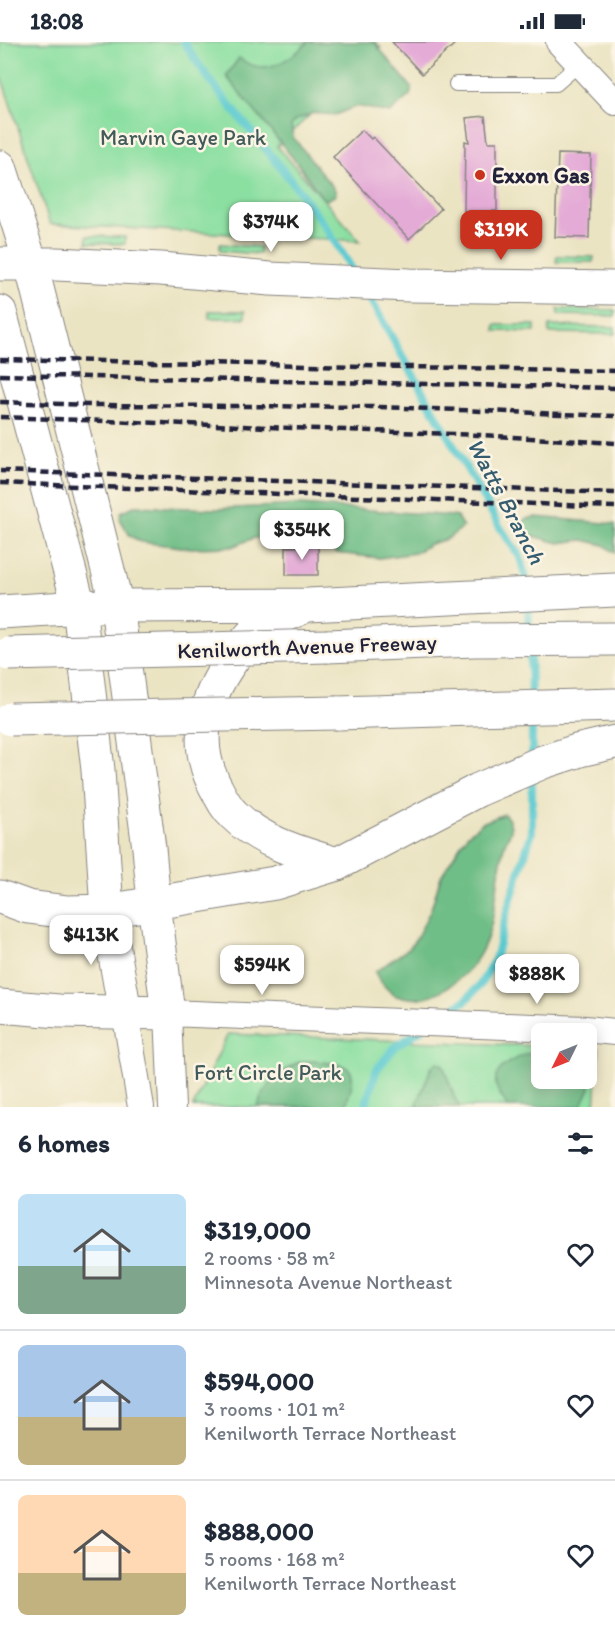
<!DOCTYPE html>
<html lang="en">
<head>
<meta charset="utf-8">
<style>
  :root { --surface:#fff; --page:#f2f2f3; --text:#1f2937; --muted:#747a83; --line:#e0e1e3; --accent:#c8321e }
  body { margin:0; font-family:Itim,sans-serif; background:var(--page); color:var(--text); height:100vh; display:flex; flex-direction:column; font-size:22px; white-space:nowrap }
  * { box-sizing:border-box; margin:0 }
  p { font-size:20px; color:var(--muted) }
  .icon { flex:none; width:33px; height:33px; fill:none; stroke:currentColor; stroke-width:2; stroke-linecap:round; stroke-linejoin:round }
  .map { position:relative; height:1065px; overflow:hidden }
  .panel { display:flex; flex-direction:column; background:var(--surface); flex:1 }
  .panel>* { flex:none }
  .needle { width:39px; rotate:227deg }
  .tools { position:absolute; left:531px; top:981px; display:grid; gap:12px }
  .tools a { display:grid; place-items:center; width:66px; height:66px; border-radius:9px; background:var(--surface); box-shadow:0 3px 15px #0003; font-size:30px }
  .price { position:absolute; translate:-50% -51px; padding:0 14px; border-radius:12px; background:#fff; color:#222; font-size:20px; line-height:39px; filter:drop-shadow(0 2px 3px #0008) }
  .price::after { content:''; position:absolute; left:50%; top:36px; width:18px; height:14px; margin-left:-9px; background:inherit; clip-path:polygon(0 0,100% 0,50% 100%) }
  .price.active { background:var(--accent); color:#fff }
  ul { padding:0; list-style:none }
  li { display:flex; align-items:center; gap:18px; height:150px; padding:0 18px }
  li+li { border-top:2px solid var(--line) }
  li span { display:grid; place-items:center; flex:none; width:168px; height:120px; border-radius:9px; color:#555 }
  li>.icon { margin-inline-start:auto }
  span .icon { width:72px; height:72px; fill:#fffc; stroke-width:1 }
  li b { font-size:26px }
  h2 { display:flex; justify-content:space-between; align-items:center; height:72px; padding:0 18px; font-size:26px }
  .status { display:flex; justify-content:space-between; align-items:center; height:42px; padding:0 30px; background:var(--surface); direction:ltr }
  .status svg { height:16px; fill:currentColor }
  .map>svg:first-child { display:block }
  .green { fill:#8bdfa1; stroke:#56806e; stroke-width:1.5 }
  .forest { fill:#70be87; stroke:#497061; stroke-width:1.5 }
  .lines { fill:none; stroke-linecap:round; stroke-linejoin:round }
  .stream { stroke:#5ccad0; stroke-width:8 }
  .building { fill:#e4abd7 }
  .service-casing { stroke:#86837f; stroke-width:16 }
  .minor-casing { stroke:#86837f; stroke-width:28 }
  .secondary-casing { stroke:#86837f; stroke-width:35 }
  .motorway-casing { stroke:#86837f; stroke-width:35 }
  .service { stroke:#fff; stroke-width:14 }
  .minor { stroke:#fff; stroke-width:26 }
  .secondary { stroke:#fff; stroke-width:33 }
  .motorway { stroke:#fff; stroke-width:33 }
  .rail { stroke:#22223b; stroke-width:4.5; stroke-dasharray:9 4.5; stroke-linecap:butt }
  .motorway-bridge-casing { stroke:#86837f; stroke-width:35; stroke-linecap:butt }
  .motorway-bridge { stroke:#fff; stroke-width:33 }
  .poi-dot { fill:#c8321e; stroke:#fcf5e5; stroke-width:2 }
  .labels { text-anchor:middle; stroke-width:5; stroke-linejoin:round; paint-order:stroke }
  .park-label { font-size:22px; fill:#425b5a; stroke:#fcf5e5 }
  .poi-label { font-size:22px; font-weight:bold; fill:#22223b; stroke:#fcf5e5; text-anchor:start }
  .street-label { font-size:22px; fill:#22223b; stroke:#fcf5e5 }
  .water-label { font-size:24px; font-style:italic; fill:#365d6f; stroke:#fcf5e5 }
</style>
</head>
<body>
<div class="status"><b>18:08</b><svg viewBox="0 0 49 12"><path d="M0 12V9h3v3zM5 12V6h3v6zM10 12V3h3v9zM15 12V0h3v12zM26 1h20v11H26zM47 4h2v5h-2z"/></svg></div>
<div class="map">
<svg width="615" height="1065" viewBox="0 0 615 1065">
  <rect width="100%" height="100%" fill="#fcf5e5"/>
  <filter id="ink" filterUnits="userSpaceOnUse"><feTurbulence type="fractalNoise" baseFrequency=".0167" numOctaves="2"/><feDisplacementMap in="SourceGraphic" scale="12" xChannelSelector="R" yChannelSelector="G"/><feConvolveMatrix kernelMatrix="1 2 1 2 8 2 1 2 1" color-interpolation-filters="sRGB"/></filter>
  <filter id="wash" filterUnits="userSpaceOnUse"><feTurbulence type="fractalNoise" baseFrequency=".008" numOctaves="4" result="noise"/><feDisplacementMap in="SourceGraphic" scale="24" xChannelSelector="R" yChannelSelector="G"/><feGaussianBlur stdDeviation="1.35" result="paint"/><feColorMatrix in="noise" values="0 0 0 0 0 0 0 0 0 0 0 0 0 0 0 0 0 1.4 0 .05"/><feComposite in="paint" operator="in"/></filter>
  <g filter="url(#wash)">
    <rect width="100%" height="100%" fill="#ebe4c3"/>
    <!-- green -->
    <path class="green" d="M0,0H376L381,6L277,104L360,199L50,182L0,31Z
      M87,194L125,195V202L87,201Z
      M220,202L260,205L259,212L220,209Z
      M557,214L594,215L593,220H556Z
      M558,267L615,268V274L558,273Z
      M209,269H245V276H209Z
      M495,283H535V290L495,289Z
      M549,284L615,285V292L549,291Z
      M228,992L541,1004L542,1036H586L587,1006H599L595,1065H193Z"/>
    <!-- forest -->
    <path class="forest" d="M308,0H374L412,46L410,53L390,71L357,64L335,73L313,71L294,79L291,84L293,95L335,148L336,153L326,158L321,154L297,121L226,34L239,16C264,36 289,19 308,0Z
      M300,463L453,474L457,475L463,485L447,497L430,502L415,511L379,516L336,511L321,498L286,494L254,496L231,505L189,506L141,500L130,494L120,477L121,470L134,464L214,467Z
      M536,475L615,482V511L604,503L583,498L559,501L526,492L522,486L525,477Z
      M504,772C509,776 511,781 511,788C510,793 505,799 504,805C495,839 498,880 480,912C468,934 435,960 409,956C405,955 399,955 396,954C388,950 378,937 375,930L409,906L417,895L431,867L441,834L467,793L482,781Z
      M534,1010H541L542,1036H586L587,1025L590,1046L581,1065H508C505,1059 497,1050 496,1043C492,1023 520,1014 534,1010Z
      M312,1019C353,1023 360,1023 345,1065H258C261,1047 281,1029 297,1021C301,1019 307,1019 312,1019Z
      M437,1020L443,1023L455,1057L460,1065H416L431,1026Z"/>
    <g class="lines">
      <!-- stream -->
      <path class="stream" d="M184,0C212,46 249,85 282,127C309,160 333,195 355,232
        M366,250L500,485L520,515L528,544
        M528,559L529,589
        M530,604L531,658
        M532,673V715
        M441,974L465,959L480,943L495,917L506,873L532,790V733
        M365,1065L377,1027L396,1004L421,988"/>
    </g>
    <g id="blocks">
      <!-- building -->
      <path class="building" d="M392,0H457L422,32Z
        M485,74L488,100H497V169H464L465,99L469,100L466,76Z
        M362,88L371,97L373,95L441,167L409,197L333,115Z
        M558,112L591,113L589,196L555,195Z
        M318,504V533H286V505Z"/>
    </g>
  </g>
  <g filter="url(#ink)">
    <use href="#blocks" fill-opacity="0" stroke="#86837f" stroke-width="1.5"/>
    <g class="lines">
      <defs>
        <path id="service" d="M456,42H556L579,22"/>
        <path id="minor" d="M559,0L615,60
          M125,970L141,1065
          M172,1065L168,971L585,987L615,990"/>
        <path id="secondary" d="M0,125L31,222L117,564L149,806L154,861L168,971L59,969L0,964
          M0,222H56L161,227L270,237L410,243L615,246
          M0,270L79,564L98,728L107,869L125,970
          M0,570L100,564
          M107,869L275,841L337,822L478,748L543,720L580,708L615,700"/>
        <path id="motorway" d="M117,564L308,563L615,548
          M301,566C284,574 266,581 252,593C247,597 242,605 238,610C207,649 191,696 214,742C220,753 225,765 234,773C262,801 301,811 337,822
          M328,604L474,598L615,597
          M337,671L615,663
          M0,855L28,865L68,870L107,869"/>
      </defs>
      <!-- service casing -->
      <use href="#service" class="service-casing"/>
      <!-- minor casing -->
      <use href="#minor" class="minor-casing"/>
      <!-- secondary casing -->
      <use href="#secondary" class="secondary-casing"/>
      <!-- motorway casing -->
      <use href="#motorway" class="motorway-casing"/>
      <!-- service -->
      <use href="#service" class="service"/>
      <!-- minor -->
      <use href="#minor" class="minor"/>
      <!-- secondary -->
      <use href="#secondary" class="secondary"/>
      <!-- motorway -->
      <use href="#motorway" class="motorway"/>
      <!-- rail -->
      <path class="rail" d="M0,317L615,329
        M0,333L615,346
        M0,360L91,363L380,365L615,374
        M0,375L480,393L615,401
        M0,429L615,451
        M0,441L615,465"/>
      <defs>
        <path id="motorway-bridge" d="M9,612L328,604
          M11,677L337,671"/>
      </defs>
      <!-- motorway-bridge casing -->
      <use href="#motorway-bridge" class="motorway-bridge-casing"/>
      <!-- motorway-bridge -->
      <use href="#motorway-bridge" class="motorway-bridge"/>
    </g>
  </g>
  <!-- markers -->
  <circle class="poi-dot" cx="480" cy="133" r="6"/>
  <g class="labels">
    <!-- park labels -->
    <g class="park-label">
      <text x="183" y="103">Marvin Gaye Park</text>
      <text x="268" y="1038">Fort Circle Park</text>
    </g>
    <!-- poi labels -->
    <g class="poi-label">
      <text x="492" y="141">Exxon Gas</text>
    </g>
    <!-- street labels -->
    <g class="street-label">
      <text transform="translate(307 604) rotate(-2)" y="8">Kenilworth Avenue Freeway</text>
    </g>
    <!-- water labels -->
    <g class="water-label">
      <text transform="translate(506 459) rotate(62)" y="8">Watts Branch</text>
    </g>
  </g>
</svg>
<div class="tools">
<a><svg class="needle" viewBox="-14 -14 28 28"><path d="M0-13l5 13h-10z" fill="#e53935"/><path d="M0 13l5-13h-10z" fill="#747a83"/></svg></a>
</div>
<b class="price" style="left:271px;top:211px">$374K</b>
<b class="price active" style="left:501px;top:219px">$319K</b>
<b class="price" style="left:302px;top:519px">$354K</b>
<b class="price" style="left:91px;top:924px">$413K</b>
<b class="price" style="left:262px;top:954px">$594K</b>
<b class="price" style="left:537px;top:963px">$888K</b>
</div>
<section class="panel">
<h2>6 homes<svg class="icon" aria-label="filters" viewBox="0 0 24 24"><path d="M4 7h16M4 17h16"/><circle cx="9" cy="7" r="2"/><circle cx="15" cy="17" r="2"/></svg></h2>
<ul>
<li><span style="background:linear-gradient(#bfe0f5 60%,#7fa58c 0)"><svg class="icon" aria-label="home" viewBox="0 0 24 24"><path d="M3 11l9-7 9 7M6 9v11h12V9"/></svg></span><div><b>$319,000</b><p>2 rooms · 58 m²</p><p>Minnesota Avenue Northeast</p></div><svg class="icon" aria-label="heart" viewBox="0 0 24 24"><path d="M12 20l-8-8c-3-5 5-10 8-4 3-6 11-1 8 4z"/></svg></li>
<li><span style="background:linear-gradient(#a9c7e8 60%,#c2b280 0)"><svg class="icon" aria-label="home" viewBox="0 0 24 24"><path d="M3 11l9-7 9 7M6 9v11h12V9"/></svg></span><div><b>$594,000</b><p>3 rooms · 101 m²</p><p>Kenilworth Terrace Northeast</p></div><svg class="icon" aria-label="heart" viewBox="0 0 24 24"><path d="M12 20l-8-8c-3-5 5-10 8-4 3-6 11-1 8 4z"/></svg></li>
<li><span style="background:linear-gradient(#ffd9b3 65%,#c2b280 0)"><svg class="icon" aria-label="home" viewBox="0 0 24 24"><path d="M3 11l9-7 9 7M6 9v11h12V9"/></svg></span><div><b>$888,000</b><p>5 rooms · 168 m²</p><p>Kenilworth Terrace Northeast</p></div><svg class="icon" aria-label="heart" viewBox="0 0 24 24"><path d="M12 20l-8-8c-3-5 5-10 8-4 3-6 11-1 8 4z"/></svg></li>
</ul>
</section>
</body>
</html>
